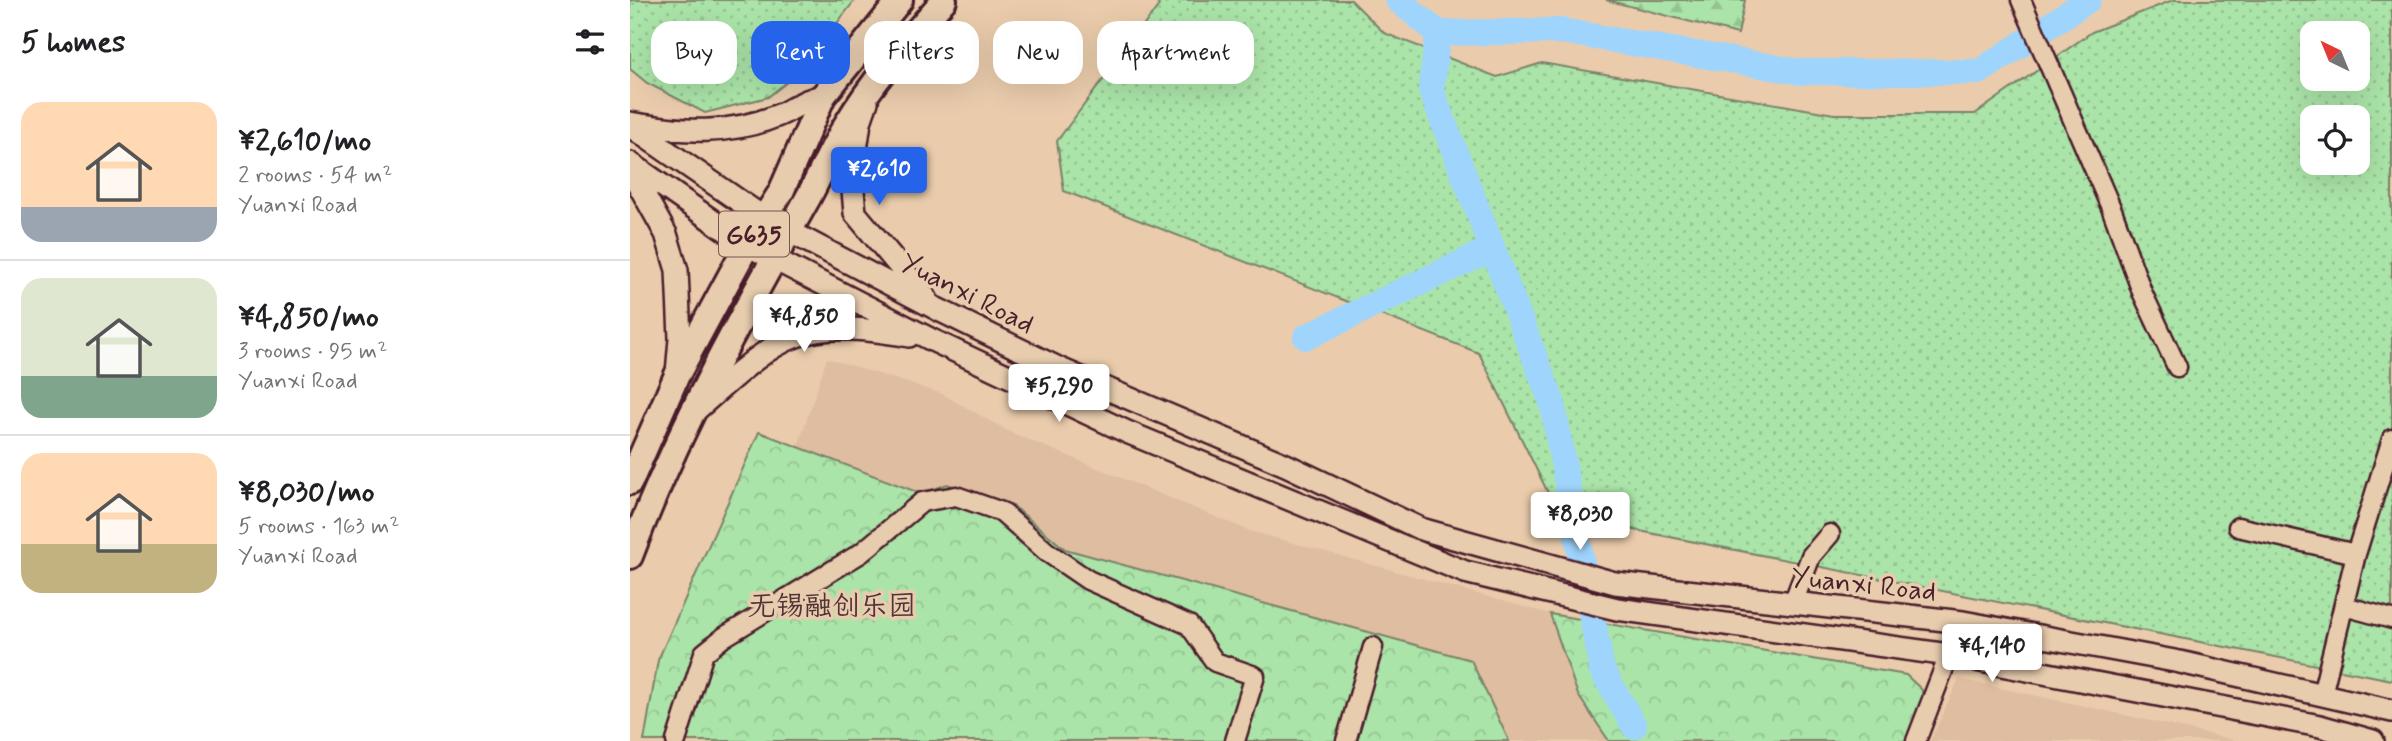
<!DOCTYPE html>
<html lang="en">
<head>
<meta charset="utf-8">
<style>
  :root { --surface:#fff; --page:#f6f6f6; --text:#202124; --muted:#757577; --line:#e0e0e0; --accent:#2563eb }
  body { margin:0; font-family:Mynerve,"LXGW WenKai TC",sans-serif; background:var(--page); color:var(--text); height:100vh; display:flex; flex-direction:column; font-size:26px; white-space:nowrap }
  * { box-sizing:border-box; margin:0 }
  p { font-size:23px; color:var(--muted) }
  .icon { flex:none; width:38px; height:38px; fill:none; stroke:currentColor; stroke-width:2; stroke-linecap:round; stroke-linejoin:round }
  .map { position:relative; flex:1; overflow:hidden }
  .sheet { display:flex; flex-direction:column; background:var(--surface); width:630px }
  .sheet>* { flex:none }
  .hud { position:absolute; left:21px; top:21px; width:665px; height:63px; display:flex; gap:14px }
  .needle { width:46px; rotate:317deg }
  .fabs { position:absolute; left:1670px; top:21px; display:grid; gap:14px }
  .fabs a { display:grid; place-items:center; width:70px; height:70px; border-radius:14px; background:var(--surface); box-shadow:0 7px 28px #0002; font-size:35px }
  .price { position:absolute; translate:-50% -60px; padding:0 16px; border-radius:7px; background:#fff; color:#222; font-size:23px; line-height:46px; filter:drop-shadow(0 2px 4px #0008) }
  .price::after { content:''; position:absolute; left:50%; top:42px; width:21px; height:16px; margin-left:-10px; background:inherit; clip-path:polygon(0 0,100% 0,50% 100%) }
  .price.selected { background:var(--accent); color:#fff }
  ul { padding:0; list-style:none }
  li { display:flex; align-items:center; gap:21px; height:175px; padding:0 21px }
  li+li { border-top:2px solid var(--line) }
  li span { display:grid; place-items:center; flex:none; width:196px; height:140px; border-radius:21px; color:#555 }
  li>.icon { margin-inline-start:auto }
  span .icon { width:84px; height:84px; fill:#fffc; stroke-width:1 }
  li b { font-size:30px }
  h2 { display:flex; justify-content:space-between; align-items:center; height:84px; padding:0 21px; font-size:30px }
  .pill { padding:0 24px; border-radius:21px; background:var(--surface); box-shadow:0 7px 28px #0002; font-size:24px; line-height:63px }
  .pill.selected { background:var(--accent); color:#fff }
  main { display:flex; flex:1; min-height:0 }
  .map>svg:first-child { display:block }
  .built { fill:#dfbda0 }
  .forest { fill:url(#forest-firs); stroke:#7a826a; stroke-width:2 }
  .park { fill:url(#park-crowns); stroke:#7a826a; stroke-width:2 }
  .garden { fill:url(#garden-dots); stroke:#7a826a; stroke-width:2; fill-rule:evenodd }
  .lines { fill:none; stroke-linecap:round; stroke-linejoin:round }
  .river { stroke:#9fd4fd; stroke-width:26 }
  .minor-casing { stroke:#4a1f2b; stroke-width:23 }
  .major-casing { stroke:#4a1f2b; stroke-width:26 }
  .highway-casing { stroke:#4a1f2b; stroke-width:30 }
  .minor { stroke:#e7ccae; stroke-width:18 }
  .major { stroke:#e7ccae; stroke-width:21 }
  .highway { stroke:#e7ccae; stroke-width:24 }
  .labels { text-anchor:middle; stroke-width:7; stroke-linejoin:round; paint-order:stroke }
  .shield { fill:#e7ccae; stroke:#795352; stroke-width:2 }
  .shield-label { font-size:26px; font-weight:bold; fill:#4a1f2b }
  .street-label { font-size:28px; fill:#4a1f2b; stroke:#e7ccae }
  .park-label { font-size:28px; fill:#543338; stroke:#e7ccae }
</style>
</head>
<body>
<main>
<section class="sheet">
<h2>5 homes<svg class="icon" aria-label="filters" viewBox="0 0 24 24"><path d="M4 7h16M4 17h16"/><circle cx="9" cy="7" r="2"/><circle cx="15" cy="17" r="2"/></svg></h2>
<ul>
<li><span style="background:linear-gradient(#ffd9b3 75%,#9aa5b1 0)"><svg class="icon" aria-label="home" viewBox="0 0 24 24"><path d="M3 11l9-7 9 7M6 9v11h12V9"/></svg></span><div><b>¥2,610/mo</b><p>2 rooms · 54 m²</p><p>Yuanxi Road</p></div></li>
<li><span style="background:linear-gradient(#dfe7d0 70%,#7fa58c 0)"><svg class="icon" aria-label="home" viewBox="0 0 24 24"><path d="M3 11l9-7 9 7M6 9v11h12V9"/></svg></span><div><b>¥4,850/mo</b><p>3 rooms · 95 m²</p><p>Yuanxi Road</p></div></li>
<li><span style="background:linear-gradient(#ffd9b3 65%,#c2b280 0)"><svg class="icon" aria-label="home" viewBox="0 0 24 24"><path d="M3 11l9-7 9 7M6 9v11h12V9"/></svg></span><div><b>¥8,030/mo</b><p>5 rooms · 163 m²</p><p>Yuanxi Road</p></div></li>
</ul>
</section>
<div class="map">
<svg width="1762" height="741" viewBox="0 0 1762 741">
  <defs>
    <pattern id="forest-firs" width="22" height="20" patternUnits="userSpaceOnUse" patternTransform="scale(1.75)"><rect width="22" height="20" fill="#aae4a8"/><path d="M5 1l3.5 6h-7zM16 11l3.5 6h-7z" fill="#94c391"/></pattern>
    <pattern id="park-crowns" width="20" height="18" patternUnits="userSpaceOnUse" patternTransform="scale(1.75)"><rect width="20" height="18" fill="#aae4a8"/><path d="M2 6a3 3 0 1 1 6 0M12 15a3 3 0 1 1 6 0" fill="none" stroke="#94c391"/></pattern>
    <pattern id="garden-dots" width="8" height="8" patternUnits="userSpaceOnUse" patternTransform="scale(1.75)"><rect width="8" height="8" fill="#aae4a8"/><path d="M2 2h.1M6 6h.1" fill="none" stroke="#94c391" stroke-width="1.8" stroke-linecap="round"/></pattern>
  </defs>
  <rect width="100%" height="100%" fill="#eaccac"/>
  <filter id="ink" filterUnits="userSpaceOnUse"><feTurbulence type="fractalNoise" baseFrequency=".0143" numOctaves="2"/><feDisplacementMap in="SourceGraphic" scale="14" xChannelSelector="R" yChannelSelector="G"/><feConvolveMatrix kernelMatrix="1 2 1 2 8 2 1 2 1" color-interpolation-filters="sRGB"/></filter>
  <g filter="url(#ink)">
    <!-- built -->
    <path class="built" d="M197,358L310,393L380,432L620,531L920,614L948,695L979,741H879L841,660L435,549L382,504L293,494L168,446Z
      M1329,679L1468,709L1608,741H1300Z"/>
    <!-- forest -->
    <path class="forest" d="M976,0H1115L1108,34Z"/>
    <!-- park -->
    <path class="park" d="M129,432L292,494L317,484L382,505L435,549L841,660L879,741H14L28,660Z
      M920,614L1276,675L1292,690V702L1276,741H979L948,695Z"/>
    <!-- garden -->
    <path class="garden" d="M0,0H225L168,73L138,97L75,113L17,83L0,69Z
      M524,0H721L754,33L867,77L912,63L1204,114H1345L1462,32L1543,0H1762V680L929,515L849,353L434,191L427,141L529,5ZM1682,33H1727V79H1682ZM1682,117H1727V163H1682Z"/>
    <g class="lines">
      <!-- river -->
      <path class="river" d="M768,0L808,33
        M676,337L861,249
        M1004,726L972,670L922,402L801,90L808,33L931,31L1171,72H1349L1458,0"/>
      <defs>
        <path id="minor" d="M1391,0L1482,210L1512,292L1547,367
          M1608,527L1726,554
          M1163,603L1181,556L1200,534
          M1714,606L1762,619
          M1692,695L1726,554L1762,439
          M46,741L74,653L94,637L231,553L292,502L326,496L372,512L417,552L458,580L559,625L585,662L625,676L605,741
          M716,741L743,647
          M1286,741L1319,655"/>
        <path id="major" d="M237,102L230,122L222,179L225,213L296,298
          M0,123C52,132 99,136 149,115C165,108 175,99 193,96
          M0,126L134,218L307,309L430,369L656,465L791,529L985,583L1333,622L1550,662L1762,711
          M0,163L117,245L302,340L497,432L835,572L987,609L1319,655L1690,726L1743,741
          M0,169L36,234L47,270L50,339L47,373
          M66,410C149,337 165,316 279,336"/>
        <path id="highway" d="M0,482L47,375L117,245L151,192L193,96L270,0
          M0,556C46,433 110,319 174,205C189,179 200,151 216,125C243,80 279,40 314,0"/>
      </defs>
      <!-- minor casing -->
      <use href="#minor" class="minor-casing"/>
      <!-- major casing -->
      <use href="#major" class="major-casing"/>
      <!-- highway casing -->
      <use href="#highway" class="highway-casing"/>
      <!-- minor -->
      <use href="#minor" class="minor"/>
      <!-- major -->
      <use href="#major" class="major"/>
      <!-- highway -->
      <use href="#highway" class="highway"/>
    </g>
  </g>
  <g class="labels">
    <!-- shield labels -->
    <rect class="shield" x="89" y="211.5" width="70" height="45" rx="5"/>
    <g class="shield-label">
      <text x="124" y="243">G635</text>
    </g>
    <!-- street labels -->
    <g class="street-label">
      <text transform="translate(338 292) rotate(27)" y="10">Yuanxi Road</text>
      <text transform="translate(1234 583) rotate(6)" y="10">Yuanxi Road</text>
    </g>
    <!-- park labels -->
    <g class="park-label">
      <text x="202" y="615">无锡融创乐园</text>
    </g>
  </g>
</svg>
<div class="fabs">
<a><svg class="needle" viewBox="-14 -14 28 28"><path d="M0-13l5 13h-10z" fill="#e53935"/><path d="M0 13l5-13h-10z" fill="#757577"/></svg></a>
<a><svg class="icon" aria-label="locate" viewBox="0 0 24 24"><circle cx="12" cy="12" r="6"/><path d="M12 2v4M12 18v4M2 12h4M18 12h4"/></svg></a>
</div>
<b class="price selected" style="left:249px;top:207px">¥2,610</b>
<b class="price" style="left:174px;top:354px">¥4,850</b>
<b class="price" style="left:429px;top:424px">¥5,290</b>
<b class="price" style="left:950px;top:552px">¥8,030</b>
<b class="price" style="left:1362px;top:684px">¥4,140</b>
<div class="hud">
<a class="pill">Buy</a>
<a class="pill selected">Rent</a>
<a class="pill">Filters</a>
<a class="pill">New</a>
<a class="pill">Apartment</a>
</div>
</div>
</main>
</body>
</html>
